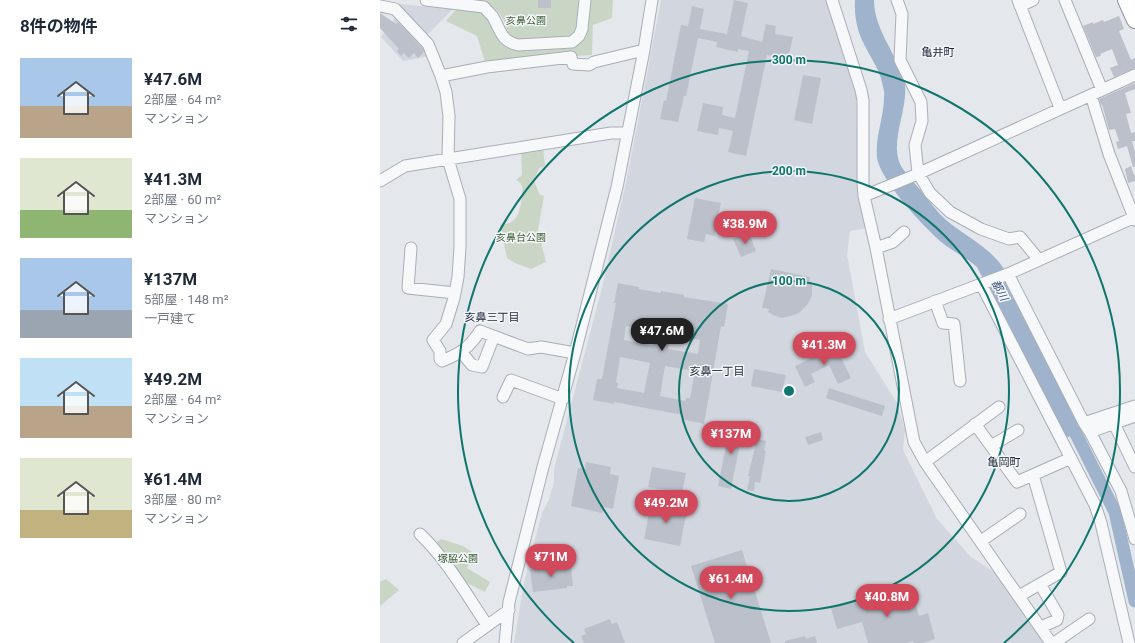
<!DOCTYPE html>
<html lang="ja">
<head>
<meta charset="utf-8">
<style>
  :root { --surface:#fff; --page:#f6f6f7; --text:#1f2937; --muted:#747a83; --accent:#d1495b }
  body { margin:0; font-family:Roboto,"Noto Sans JP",sans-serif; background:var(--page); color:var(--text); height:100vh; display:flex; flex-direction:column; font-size:15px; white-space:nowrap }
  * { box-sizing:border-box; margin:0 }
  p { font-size:13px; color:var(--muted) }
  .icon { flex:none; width:22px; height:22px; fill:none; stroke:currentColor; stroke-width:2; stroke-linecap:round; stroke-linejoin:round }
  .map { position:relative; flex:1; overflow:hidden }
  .details { display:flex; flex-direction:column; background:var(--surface); width:380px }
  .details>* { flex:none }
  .price { position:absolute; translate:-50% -34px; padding:0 9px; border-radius:14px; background:var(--accent); color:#fff; font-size:13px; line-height:26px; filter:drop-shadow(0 1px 2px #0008) }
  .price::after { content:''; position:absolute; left:50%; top:24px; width:12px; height:9px; margin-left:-6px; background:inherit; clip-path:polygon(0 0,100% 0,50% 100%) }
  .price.active { background:#222; color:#fff }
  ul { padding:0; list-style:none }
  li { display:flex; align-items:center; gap:12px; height:100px; padding:0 20px }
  li span { display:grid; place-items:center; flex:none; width:112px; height:80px; border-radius:0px; color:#555 }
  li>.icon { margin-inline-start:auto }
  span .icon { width:48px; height:48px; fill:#fffc; stroke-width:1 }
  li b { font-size:17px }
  h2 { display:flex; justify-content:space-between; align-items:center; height:48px; padding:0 20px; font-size:17px }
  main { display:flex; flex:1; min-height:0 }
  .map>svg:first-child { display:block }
  .built { fill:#d2d6de }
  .green { fill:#c9d6c5 }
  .water { fill:#9fb4cc }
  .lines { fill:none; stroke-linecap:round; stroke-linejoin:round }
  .river { stroke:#9fb4cc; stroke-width:13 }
  .building { fill:#bbc0ca; fill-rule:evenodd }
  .minor-casing { stroke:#a9aeb7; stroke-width:13 }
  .highway-casing { stroke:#8b94a3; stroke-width:18 }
  .minor { stroke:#f7f8fa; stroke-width:11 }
  .highway { stroke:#fff; stroke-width:16 }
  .ring { fill:none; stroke:#0f766e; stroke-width:2 }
  .labels { text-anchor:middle; stroke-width:3; stroke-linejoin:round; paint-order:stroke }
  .park-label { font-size:10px; fill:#3f6138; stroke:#f4f6f9 }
  .neighbourhood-label { font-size:11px; fill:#1d2536; stroke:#f4f6f9 }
  .water-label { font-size:11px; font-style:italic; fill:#34527a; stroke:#f4f6f9 }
  .centre { fill:#0f766e; stroke:#f4f6f9; stroke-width:2 }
  .ring-label { font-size:12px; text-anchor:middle; font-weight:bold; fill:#0f766e; stroke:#f4f6f9; stroke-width:3; stroke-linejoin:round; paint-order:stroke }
</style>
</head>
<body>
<main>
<section class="details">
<h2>8件の物件<svg class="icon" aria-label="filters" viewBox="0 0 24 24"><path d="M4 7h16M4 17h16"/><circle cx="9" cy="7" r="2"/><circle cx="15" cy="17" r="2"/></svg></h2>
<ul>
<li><span style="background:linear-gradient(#a9c7e8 60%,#b9a48a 0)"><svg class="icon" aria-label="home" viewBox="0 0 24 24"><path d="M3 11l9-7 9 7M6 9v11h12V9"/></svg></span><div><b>¥47.6M</b><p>2部屋 · 64 m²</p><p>マンション</p></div></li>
<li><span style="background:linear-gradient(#dfe7d0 65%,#8fb573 0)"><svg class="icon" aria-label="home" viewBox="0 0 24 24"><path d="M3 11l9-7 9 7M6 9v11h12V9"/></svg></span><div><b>¥41.3M</b><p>2部屋 · 60 m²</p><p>マンション</p></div></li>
<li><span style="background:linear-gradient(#a9c7e8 65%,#9aa5b1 0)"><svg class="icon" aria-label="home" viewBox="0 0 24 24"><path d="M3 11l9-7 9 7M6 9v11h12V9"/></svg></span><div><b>¥137M</b><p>5部屋 · 148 m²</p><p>一戸建て</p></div></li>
<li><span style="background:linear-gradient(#bfe0f5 60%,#b9a48a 0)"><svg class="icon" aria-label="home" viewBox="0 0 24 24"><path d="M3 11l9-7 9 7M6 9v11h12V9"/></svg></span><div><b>¥49.2M</b><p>2部屋 · 64 m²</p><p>マンション</p></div></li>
<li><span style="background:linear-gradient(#dfe7d0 65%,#c2b280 0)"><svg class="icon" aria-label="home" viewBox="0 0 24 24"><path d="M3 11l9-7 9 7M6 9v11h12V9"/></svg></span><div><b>¥61.4M</b><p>3部屋 · 80 m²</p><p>マンション</p></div></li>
</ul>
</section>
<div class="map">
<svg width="755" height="643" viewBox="0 0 755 643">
  <rect width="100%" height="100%" fill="#e4e7ec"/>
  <!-- built -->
  <path class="built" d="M281,0H446L476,96L478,186L487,228L470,231L467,255L485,352L517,403L525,430L523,450L557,519L591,557L616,573L664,643H134L144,583L162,513L169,500L174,482V469L222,288L247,178Z
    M19,4L73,9L45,37L35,27Z
    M18,14L50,56L23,61L1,37Z"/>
  <!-- green -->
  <path class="green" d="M92,0H200C199,14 200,28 190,38L135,40C126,34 128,28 123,19C116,6 105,3 92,0Z
    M210,0H233L232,18L213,25L212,55L105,62L97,36L66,21L78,7L101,11L127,48L189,47L208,23Z
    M163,147L165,166L159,168L154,181L160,195L164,196L158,230L166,262L151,269L135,263L127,258L120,225C125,224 130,224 134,220C140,215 145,190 141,184C140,182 138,181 136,180L142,175L141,150Z
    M61,539L83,546L92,552V560L87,568L110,582L105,592L85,582L80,583L53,545Z
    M6,579L19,590L0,606V582Z"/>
  <!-- water -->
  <path class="water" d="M475,0H494C494,27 512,47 520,71C522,75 525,80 525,85C528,111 507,146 523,169C529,177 536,185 542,192C550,202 557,212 566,220C586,237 610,247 624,269C627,275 628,283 629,290L704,430L686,438L597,267C586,257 572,251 560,241C543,226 499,179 497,157C495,137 504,117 504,97C505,93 503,87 502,82C499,68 490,57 484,44C477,31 474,15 475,0Z"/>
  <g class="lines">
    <!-- river -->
    <path class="river" d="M688,418L735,512L755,601"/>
  </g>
  <!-- building -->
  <path class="building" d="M158,0H171V8H158Z
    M354,0L368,3L361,36L382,42L386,24L396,26L395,34L413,37L408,59L387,55L366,156L348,152L353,131L339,128L338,135L317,131L323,103L343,107L342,115L355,118L369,51L358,49V52L336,47L337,42L318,38L306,96H304L298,122L280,119L284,100L286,101L301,25L308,26L312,6L324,9L320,29L347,34Z
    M0,13L16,24L18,22L42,48L44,52L38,58L34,53L29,58L24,53L21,56L17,51L19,49L0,28Z
    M739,16L744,29L739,31L751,60L755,58V68L734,77L730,68L738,65L732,49L720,54L721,56L716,57L703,26L713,22V24L723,20L724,22Z
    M423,75L441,78L432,124L414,120Z
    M755,83V89L745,93L751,113L746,114L751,133L755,132V141H752L755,152V167H753L747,146L738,149L736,142L739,141L735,129L729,130L722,104L721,105L719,99Z
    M751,166L754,175L755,174V181L748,183L745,169Z
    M315,198L341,203L334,236L326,234L324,242L307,239Z
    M369,233L376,251L361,257L353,239Z
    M391,269L430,277L429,282L432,285V295L428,304L419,313L414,315L402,318L393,315L388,312L389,309L382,308Z
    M238,283L259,287V289L281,293V291L304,295V297L348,304L344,327L341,326L324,424L302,419L303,415L234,402V404L213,400L217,379H222L236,303H234ZM246,326L276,332L273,346L244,340ZM291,334L320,340L318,354L288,349ZM240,357L270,363L264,393L237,388L238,383L236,382ZM285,366L315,371L310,398H306L305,401L280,396Z
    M454,343L471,378L458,384L449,365L431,374L435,382L425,387L415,366L430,359L429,356Z
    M374,369L406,375L402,392L371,386Z
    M449,388L505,406L502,416L446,398Z
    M351,421L364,424L351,489L338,486Z
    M441,432L443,440L428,445L425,437Z
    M377,439L386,441L384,450L386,451L380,483L375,482L374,491L367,490L370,476H368Z
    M206,462L231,467L230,474L239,476L233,509L224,507L222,513L191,506L198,468L205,469Z
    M272,467L306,473L302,493L268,487Z
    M271,503L307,510L300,546L264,539Z
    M362,550L391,643H335L311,566Z
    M185,565V567L191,566L193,586H187V588L153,592L150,569Z
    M530,585L539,616L548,613L555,639L543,643H534L533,641L527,643H488L482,622L457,629L451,608Z
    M230,619L232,624L237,622L245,643H204L201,636L206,634L204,629Z
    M425,636L426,639L435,636L437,643H405V641Z"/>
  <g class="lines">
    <defs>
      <path id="minor" d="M46,0L104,7C107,11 111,14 113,17C121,31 121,41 138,45L192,42L199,36L202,29L205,0
        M452,0L481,90L483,100V183L484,196L496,248L534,442L545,462L671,643
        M517,0L522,14L520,60L541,102L542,121L535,145L538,173L550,193L570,212L601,229L629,239L640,237L659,260
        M638,0L680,108
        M685,0L722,90
        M0,6L15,9L48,44L61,76L66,92L69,116L68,159L80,199V247L78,277L74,298L66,324L53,340L60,351V359L62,361C81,353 89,348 100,331L148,349L161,347L195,353
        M640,6L653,0
        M61,76L107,67L191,57L193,64L209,65L214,62L264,50
        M711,95L729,154L755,220
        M0,181L25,166L231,133H248
        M484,196L533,176L755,75
        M31,248L28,288L75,293
        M496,248L513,242L524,232
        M628,274L704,423L710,432L741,491L755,539
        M601,284L715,505L721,523L749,643
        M555,301L563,323L574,324L580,381
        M509,319L628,274L755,217
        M81,352L92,365L102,367L114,336
        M123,397L131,380L183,399
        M730,415L755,467
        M704,423L755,406
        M595,424L637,482L691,458
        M710,432L755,416
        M611,446L638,430
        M545,462L619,407
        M40,534C67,560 86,594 107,625
        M601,541L640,514
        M660,584L678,615L677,620L661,627
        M639,596L681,572L653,475
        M83,643L129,610
        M125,643L129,602L163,467L195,353L237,187L264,50L272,0
        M674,643L709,619"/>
      <path id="highway" d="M746,0L755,20"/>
    </defs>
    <!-- minor casing -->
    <use href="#minor" class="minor-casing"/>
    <!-- highway casing -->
    <use href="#highway" class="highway-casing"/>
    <!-- minor -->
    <use href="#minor" class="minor"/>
    <!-- highway -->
    <use href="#highway" class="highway"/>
  </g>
  <!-- distance rings -->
  <g class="ring">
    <circle cx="409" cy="391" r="110"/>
    <circle cx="409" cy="391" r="220"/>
    <path d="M194 643A331 331 0 1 1 624 643"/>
  </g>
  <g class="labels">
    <!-- park labels -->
    <g class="park-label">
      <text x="146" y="24">亥鼻公園</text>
      <text x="141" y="241">亥鼻台公園</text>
      <text x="78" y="562">塚脇公園</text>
    </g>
    <!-- neighbourhood labels -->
    <g class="neighbourhood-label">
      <text x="558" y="56">亀井町</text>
      <text x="112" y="321">亥鼻三丁目</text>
      <text x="337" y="375">亥鼻一丁目</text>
      <text x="624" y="466">亀岡町</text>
    </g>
    <!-- water labels -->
    <g class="water-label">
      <text transform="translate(620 290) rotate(62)" y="4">都川</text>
    </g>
  </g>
  <circle cx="409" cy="391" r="6" class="centre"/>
  <g class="ring-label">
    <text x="409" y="64">300 m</text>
    <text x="409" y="175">200 m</text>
    <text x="409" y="285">100 m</text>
  </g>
</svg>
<b class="price" style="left:365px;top:245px">¥38.9M</b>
<b class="price active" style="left:282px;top:352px">¥47.6M</b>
<b class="price" style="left:444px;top:366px">¥41.3M</b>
<b class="price" style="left:351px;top:455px">¥137M</b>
<b class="price" style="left:286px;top:524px">¥49.2M</b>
<b class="price" style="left:171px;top:578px">¥71M</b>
<b class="price" style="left:351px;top:600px">¥61.4M</b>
<b class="price" style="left:507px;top:618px">¥40.8M</b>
</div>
</main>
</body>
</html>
